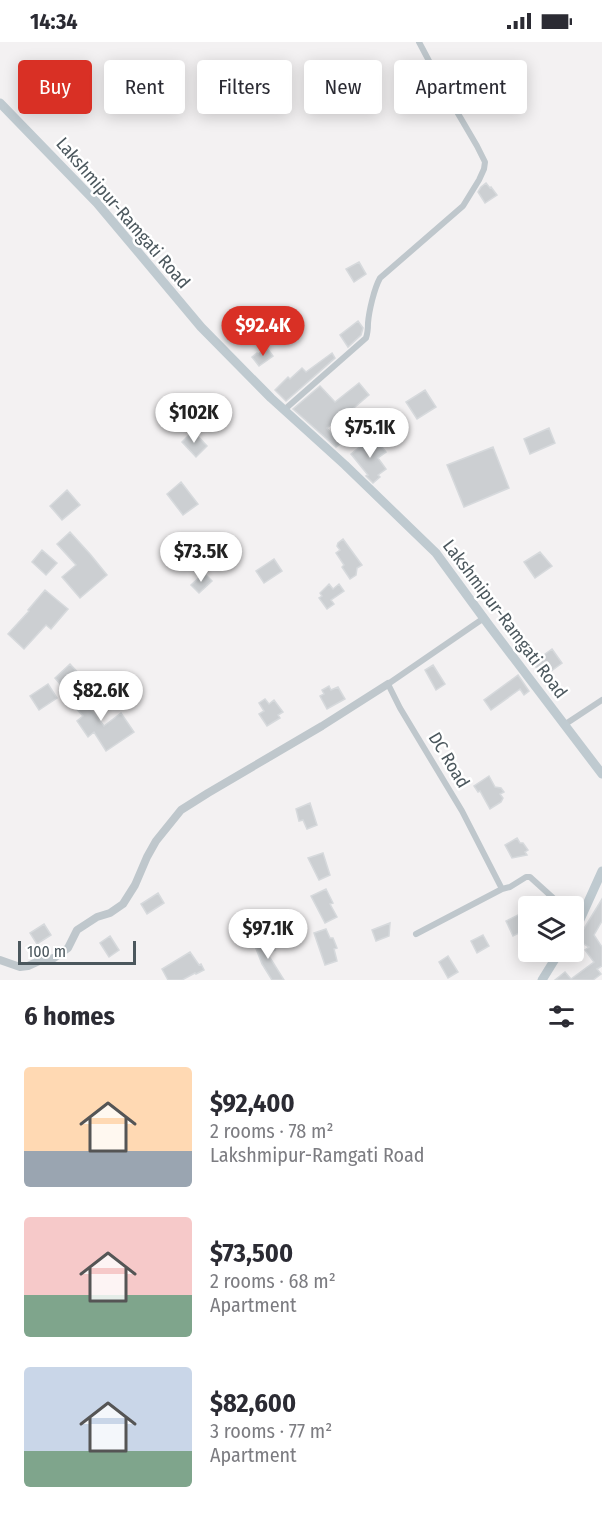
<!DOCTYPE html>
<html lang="en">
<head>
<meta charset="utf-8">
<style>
  :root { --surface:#fff; --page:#f2f2f3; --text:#2b2b33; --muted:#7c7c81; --accent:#d93025 }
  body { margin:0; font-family:"Fira Sans Condensed",sans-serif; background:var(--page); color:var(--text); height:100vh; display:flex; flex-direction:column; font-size:22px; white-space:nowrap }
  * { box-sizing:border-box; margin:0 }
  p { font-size:20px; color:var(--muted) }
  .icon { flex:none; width:33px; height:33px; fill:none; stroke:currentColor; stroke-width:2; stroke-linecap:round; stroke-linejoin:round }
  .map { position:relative; height:938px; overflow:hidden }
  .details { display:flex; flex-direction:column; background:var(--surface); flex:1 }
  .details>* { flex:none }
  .hud { position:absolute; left:18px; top:18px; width:567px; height:54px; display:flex; gap:12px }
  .buttons { position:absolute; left:518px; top:854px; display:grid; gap:12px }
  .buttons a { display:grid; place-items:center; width:66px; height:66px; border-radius:6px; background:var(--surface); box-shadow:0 3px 15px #0003; font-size:30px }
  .scale { position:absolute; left:18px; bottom:15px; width:118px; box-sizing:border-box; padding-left:6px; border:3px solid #4b575d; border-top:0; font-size:16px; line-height:21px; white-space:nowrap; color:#4b575d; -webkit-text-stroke:4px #fff; paint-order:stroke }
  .price { position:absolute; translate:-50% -51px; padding:0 14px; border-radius:21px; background:#fff; color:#222; font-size:20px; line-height:39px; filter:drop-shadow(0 2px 3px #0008) }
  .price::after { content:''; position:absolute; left:50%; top:36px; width:18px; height:14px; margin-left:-9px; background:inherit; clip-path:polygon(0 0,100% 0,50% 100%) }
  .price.on { background:var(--accent); color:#fff }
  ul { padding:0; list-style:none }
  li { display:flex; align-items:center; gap:18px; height:150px; padding:0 24px }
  li span { display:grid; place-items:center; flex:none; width:168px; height:120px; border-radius:6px; color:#555 }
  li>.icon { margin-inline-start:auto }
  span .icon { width:72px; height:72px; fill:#fffc; stroke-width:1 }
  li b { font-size:26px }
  h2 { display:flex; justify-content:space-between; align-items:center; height:72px; padding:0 24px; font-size:26px }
  .pill { padding:0 21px; border-radius:6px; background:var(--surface); box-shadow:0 3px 15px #0003; font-size:21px; line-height:54px }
  .pill.on { background:var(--accent); color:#fff }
  .status { display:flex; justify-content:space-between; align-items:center; height:42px; padding:0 30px; background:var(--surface); direction:ltr }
  .status svg { height:16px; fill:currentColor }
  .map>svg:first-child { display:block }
  .building { fill:#cccfd2; stroke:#d6d9dc; stroke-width:1.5 }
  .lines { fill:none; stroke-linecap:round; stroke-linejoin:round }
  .minor { stroke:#bfc7cc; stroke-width:6 }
  .tertiary { stroke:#bfc7cc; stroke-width:8 }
  .secondary { stroke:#bfcad0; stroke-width:9 }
  .labels { text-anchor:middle; stroke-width:5; stroke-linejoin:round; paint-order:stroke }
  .street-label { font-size:18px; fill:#4b575d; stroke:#fff }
</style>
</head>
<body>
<div class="status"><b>14:34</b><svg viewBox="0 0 49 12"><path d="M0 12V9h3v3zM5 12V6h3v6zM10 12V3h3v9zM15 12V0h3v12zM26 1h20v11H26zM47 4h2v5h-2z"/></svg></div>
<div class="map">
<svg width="602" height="938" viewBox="0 0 602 938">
  <rect width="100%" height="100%" fill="#f3f1f2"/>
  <!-- building -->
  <path class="building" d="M486,141L490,146L491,145L497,153L485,161L478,150L481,145Z
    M359,220L366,232L354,240L346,227Z
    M358,279L363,286L361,293L348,305L340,293Z
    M267,306L273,314L259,324L252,315L257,311L258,312Z
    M332,311L335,316L286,359L275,348L288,335L290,337L302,326L306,330Z
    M359,341L369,353L349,370L348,368L327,386L340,402L336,405L293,367L320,344L335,360Z
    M425,348L436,365L417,377L406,360Z
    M549,386L555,401L530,412L524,397Z
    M193,389L207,404L196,415L182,400Z
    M373,394L386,410L378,416L386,427L378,433L380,435L373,441L366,434L368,433L351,412Z
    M493,405L509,446L464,465L447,423Z
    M181,440L198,462L183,473L167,452Z
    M67,448L80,463L62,478L50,464Z
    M70,490L90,512L107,533L80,556L62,535L76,523L57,502Z
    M343,497L362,523L357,526L356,533L350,537L342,525L344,523L336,511L340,508L337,504L338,501Z
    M42,508L57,521L46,533L32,520Z
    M540,510L552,524L535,536L524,520Z
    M274,517L282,529L264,541L256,529Z
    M204,531L212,539L199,551L191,543Z
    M329,542L333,547L339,542L344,549L331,558L334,562L327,567L319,556L322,554L320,551Z
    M45,548L68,567L51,587L46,583L24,607L8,592L29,569L28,568Z
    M552,607L562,621L543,635L533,621Z
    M70,622L82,635L66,649L55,636Z
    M433,623L445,642L436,648L425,628Z
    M518,633L529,649L524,653L520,647L491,668L484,658Z
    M48,642L57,656L39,668L30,654Z
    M329,644L331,648L338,645L345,657L327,667L320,654L324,652L322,648Z
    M94,645L104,656L91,667L104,684L121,671L134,690L106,709L94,690L88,695L77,679L83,674L73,663Z
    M265,657L269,662L274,658L283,670L278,673L280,676L267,684L259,672L264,669L259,661Z
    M489,734L495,745L501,746L504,750L500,752L503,756L501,760L490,767L480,749L478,750L474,744Z
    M310,761L317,783L307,787L303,778L299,779L296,767Z
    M517,796L520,801H523L528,808L525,810L527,813L512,816L505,803Z
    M323,811L330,833L319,838L308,816Z
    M326,847L333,861L330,862L337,875L325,881L311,854Z
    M158,851L164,861L147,872L141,862Z
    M602,857V879L594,893L602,905V924L597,927L601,932L593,938H555L565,930L571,937L594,920L585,908L589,905L577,898Z
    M520,872L527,887L513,894L506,879Z
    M390,881L389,894L376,899L372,888Z
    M44,882L51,893L37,902L30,891Z
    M326,887L330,896H333L337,906L334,907L337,919L325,923L314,891Z
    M483,893L489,904L477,911L471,899Z
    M110,894L119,908L109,915L100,901Z
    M271,898L275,908L267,911L284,938H272L262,922L255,904Z
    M190,910L199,923L201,922L204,928L196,932L195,931L182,938H168L162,927Z
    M448,914L458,930L448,936L439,920Z"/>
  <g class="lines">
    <!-- minor -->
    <path class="minor" d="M284,368L366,296C368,290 368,288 368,281C369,269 374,247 380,236L463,164L479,138L484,127L485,120L477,104L446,51L419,0
      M484,576L388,642L400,666L462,769L502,847L510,845L526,835H530L562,864
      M564,683L602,658
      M416,892L502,847"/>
    <!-- tertiary -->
    <path class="tertiary" d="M0,918L20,925L28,924L39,919L54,916L68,906L77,888L97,875L110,871L123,862L135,843L147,815L156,799L181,768L208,751L322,684L388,642"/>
    <!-- secondary -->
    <path class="secondary" d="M0,61L97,161L201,285L271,356L345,423L436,511L488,582L602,732
      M573,889L579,880L602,829
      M542,938L560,909"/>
  </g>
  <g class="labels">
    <!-- street labels -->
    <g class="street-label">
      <text transform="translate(123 171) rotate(49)" y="6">Lakshmipur-Ramgati Road</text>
      <text transform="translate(505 577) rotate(53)" y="6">Lakshmipur-Ramgati Road</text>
      <text transform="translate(449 718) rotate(59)" y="6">DC Road</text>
    </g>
  </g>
</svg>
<div class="buttons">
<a><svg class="icon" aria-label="layers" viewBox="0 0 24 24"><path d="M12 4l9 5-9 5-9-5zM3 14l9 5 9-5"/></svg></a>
</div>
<div class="scale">100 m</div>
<b class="price on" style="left:263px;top:315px">$92.4K</b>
<b class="price" style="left:194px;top:402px">$102K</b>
<b class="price" style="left:370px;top:417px">$75.1K</b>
<b class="price" style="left:201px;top:541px">$73.5K</b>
<b class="price" style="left:101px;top:680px">$82.6K</b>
<b class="price" style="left:268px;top:918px">$97.1K</b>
<div class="hud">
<a class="pill on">Buy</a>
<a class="pill">Rent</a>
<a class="pill">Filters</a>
<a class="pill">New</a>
<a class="pill">Apartment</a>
</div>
</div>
<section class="details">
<h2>6 homes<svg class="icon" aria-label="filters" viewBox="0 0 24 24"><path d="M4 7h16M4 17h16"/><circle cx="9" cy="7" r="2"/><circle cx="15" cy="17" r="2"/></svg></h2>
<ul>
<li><span style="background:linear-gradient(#ffd9b3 70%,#9aa5b1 0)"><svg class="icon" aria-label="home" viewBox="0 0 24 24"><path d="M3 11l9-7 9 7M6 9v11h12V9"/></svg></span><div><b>$92,400</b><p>2 rooms · 78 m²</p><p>Lakshmipur-Ramgati Road</p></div></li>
<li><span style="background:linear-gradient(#f6c9c9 65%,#7fa58c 0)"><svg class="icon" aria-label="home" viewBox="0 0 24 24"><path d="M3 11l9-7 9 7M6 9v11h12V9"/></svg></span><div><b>$73,500</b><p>2 rooms · 68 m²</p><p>Apartment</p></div></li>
<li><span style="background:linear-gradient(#c9d6e8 70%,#7fa58c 0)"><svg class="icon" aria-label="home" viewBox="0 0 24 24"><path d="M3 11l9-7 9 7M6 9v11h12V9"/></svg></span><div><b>$82,600</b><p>3 rooms · 77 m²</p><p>Apartment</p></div></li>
</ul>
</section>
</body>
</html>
